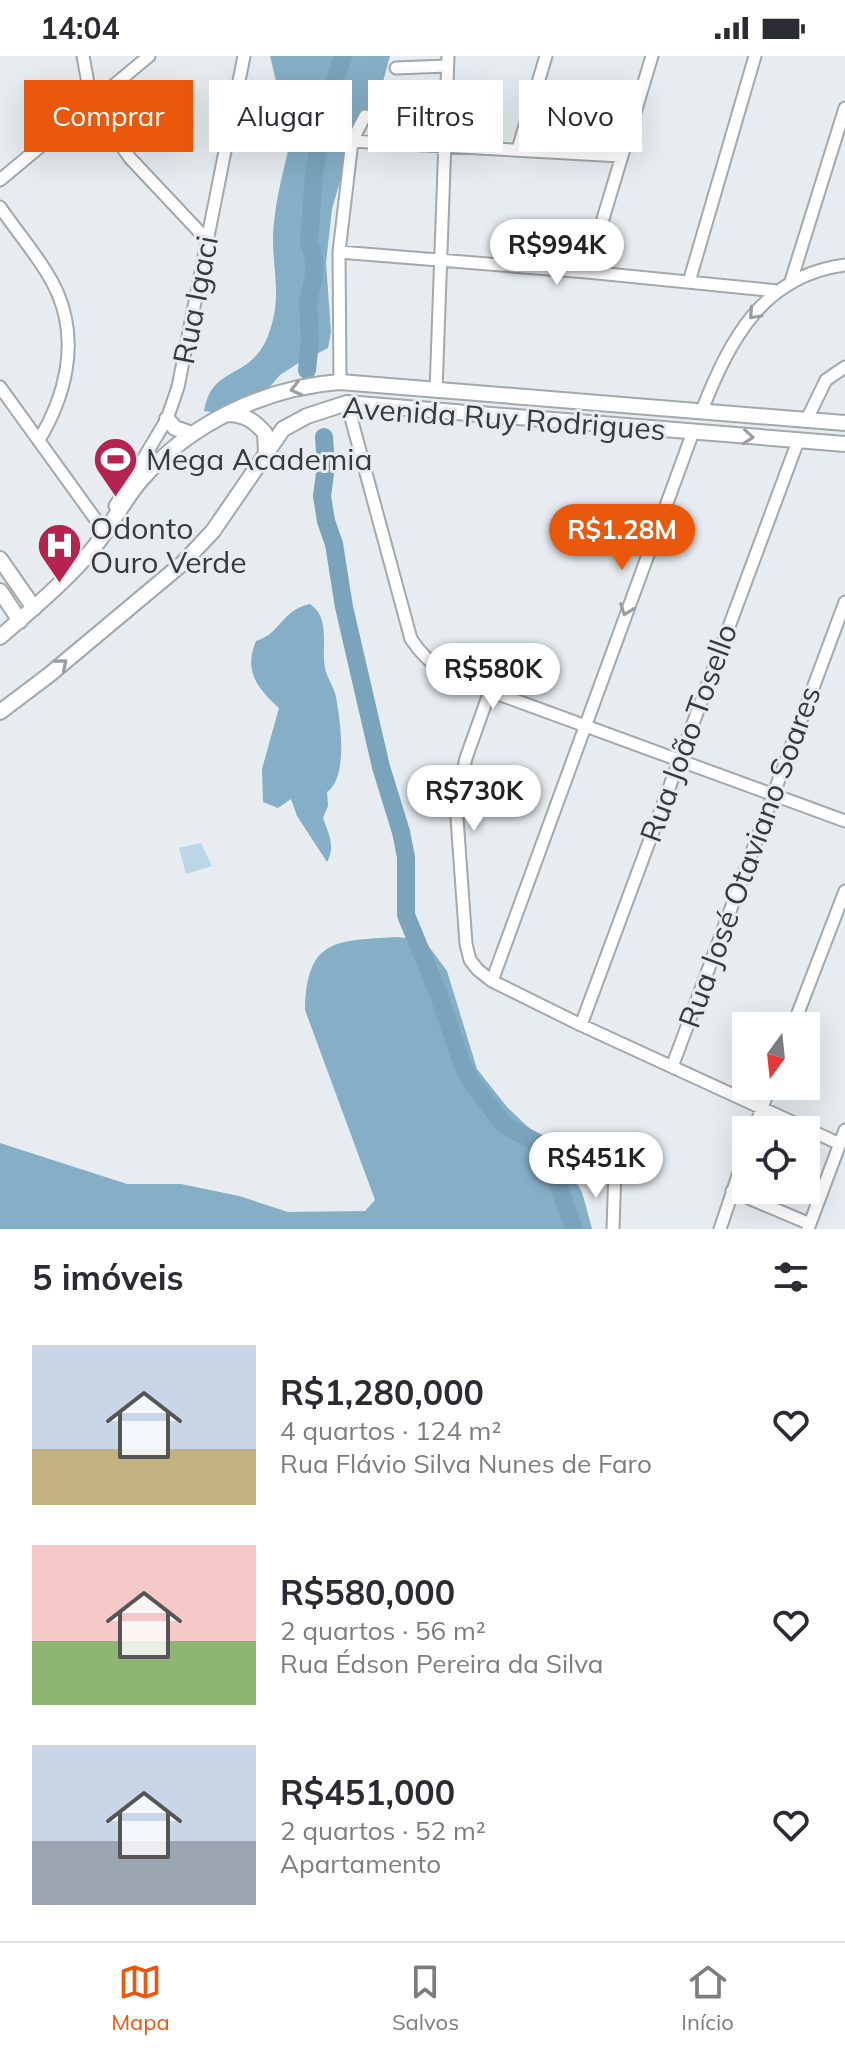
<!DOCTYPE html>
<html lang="pt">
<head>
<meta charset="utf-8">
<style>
  :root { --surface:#fff; --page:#f2f2f3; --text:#2b2b33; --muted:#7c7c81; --line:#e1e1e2; --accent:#ea580c }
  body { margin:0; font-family:Mulish,sans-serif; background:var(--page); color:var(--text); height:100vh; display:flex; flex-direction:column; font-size:30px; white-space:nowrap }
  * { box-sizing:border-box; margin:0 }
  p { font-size:26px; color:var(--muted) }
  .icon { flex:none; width:44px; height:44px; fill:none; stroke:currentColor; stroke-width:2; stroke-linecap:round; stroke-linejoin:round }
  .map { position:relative; height:1173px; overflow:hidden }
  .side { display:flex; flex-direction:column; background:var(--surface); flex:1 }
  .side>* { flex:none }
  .banner { position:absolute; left:24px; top:24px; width:798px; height:72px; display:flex; gap:16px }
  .needle { width:52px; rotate:195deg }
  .tools { position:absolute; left:732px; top:956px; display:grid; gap:16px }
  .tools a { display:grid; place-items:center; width:88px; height:88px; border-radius:0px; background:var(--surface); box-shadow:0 8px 32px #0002; font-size:40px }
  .price { position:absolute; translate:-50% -68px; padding:0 18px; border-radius:28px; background:#fff; color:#222; font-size:26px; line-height:52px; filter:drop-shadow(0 2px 4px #0008) }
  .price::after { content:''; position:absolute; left:50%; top:48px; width:24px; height:18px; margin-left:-12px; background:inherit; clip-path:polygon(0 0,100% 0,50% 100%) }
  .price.active { background:var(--accent); color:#fff }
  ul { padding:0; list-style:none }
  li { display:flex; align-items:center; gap:24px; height:200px; padding:0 32px }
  li span { display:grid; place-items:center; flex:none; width:224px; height:160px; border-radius:0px; color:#555 }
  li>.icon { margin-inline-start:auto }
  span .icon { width:96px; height:96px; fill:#fffc; stroke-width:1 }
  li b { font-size:34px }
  h2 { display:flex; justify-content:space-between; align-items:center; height:96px; padding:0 32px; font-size:34px }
  .tag { padding:0 28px; border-radius:0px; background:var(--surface); box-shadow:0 8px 32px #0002; font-size:28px; line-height:72px }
  .tag.active { background:var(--accent); color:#fff }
  .status { display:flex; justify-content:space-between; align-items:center; height:56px; padding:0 40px; background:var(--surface); direction:ltr }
  .status svg { height:22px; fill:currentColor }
  .tab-bar { display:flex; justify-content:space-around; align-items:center; height:112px; border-top:2px solid var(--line); background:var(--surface); font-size:22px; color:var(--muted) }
  .tab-bar a { display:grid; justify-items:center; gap:4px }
  .tab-bar .active { color:var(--accent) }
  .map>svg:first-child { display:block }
  .green { fill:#bbd6e6 }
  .forest { fill:#85afc7 }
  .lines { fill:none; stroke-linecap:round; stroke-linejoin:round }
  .river { stroke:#7aa4bc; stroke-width:18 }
  .minor-casing { stroke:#a3a8ab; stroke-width:15 }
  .major-casing { stroke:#a3a8ab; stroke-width:18 }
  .minor { stroke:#fff; stroke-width:11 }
  .major { stroke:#fff; stroke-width:14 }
  .oneway { stroke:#9b9c9c }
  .labels { text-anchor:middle; stroke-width:6; stroke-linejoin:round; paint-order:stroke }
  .street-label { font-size:30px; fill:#37393a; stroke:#e7ecf0 }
  .poi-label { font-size:30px; fill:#37393a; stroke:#e7ecf0; text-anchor:start }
</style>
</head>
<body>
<div class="status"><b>14:04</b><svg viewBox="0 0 49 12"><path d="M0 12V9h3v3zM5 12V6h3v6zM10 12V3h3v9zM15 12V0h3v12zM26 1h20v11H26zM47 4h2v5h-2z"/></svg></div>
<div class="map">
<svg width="845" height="1173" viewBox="0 0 845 1173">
  <rect width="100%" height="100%" fill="#e7ecf0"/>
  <!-- green -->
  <path class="green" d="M201,787L212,810L186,818L179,792Z"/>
  <!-- forest -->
  <path class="forest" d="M270,0H390L378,44L367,56L351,87L332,153L326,207L331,276L328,292L297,308L280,319L267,334L220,357L204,355C212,308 250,325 268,280C285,235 269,209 274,166C278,125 293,86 297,46L293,31L276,25Z
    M310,548C331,562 321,591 325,612C327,622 334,631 336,641C340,664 349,721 327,736L328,750L323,762C328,776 336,791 327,806L297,760L291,743L278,752L263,746L262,713L279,652C258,633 243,615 256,585C282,577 281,554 310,548Z
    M397,881L424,884L447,915L477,1013L507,1051L562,1103L582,1136L592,1173H0V1087L127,1128H181L239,1140L288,1156L365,1155L375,1144L305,954C307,882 335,885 397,881Z"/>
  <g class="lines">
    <!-- river -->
    <path class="river" d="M307,314L310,285L308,246L314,220V203L309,186L314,118L320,78L329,61L332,35L343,0
      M324,381L326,410L322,440L326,465L334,488L344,551L381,711L401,776L406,801V859L438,937L462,1008L473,1028L504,1069L538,1087L547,1098L574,1173"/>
    <defs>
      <path id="minor" d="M83,0L92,49L130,102L208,185
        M396,12L447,10
        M352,85L621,100
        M518,93L546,0
        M0,124L149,0
        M0,151C19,179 45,208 58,238C79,288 65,341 39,384
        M339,196L587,216L778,235
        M587,216L652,0
        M791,225L845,52
        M689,226L755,0
        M340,326L339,196L352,85L365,60
        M0,331L104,475
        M436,335L448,0
        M347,347L411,583C432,615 456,622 490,635L845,765
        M702,354C730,284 762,220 845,209
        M806,365L826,324L845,311
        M115,450L167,363L178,331L244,0
        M490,635L466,702L456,748L466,888L470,904L478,914L492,925L581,969L840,1088
        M492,925L693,376
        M581,969L798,385
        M793,970L845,835
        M672,1011L845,546
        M754,1074L770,1030
        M732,1135L810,1168
        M613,1173L615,1113
        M720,1173L746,1096
        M808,1173L845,1074"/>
      <path id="major" d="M227,358C244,358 253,364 265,377L266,395
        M167,363L175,372L192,378
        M0,503L34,552
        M0,535L20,565
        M0,581C29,556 59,531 85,502C107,479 120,448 142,423C190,367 267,331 340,326L845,367
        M0,656L49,619L183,507L213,475L283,373L307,360L347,347L845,388"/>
    </defs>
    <!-- minor casing -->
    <use href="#minor" class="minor-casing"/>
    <!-- major casing -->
    <use href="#major" class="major-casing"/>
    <!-- minor -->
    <use href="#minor" class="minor"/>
    <!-- major -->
    <use href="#major" class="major"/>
  </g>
  <!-- one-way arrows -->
  <defs><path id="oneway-chevron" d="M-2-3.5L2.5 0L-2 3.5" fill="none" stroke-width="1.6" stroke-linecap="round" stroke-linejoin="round" transform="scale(2)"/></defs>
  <g class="oneway">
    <use href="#oneway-chevron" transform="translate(754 258) rotate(132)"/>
    <use href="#oneway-chevron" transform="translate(296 333) rotate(166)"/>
    <use href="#oneway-chevron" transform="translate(748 381) rotate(5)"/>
    <use href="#oneway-chevron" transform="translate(626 554) rotate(110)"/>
    <use href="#oneway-chevron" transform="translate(62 608) rotate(-40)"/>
  </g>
  <!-- icons -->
  <defs>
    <symbol id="stadium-pin" viewBox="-11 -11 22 30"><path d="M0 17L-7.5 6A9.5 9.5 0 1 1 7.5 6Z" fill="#b4244f" stroke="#e7ecf0"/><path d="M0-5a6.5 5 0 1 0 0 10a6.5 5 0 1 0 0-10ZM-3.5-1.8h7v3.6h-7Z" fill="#fff"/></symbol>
    <symbol id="hospital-pin" viewBox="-11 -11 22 30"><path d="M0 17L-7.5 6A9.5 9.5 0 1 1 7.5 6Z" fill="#b4244f" stroke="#e7ecf0"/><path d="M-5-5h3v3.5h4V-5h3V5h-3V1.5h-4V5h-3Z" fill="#fff"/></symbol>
  </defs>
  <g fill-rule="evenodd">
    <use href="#stadium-pin" x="90" y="378" width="51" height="69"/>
    <use href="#hospital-pin" x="34" y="464" width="51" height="69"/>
  </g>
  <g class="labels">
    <!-- street labels -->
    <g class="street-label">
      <text transform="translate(196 244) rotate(-79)" y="10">Rua Igaci</text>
      <text transform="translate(504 363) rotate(4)" y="10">Avenida Ruy Rodrigues</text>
      <text transform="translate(689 677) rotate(-70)" y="10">Rua João Tosello</text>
      <text transform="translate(750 801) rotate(-70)" y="10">Rua José Otaviano Soares</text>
    </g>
    <!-- poi labels -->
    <g class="poi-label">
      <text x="146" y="414">Mega Academia</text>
      <text x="90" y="483">Odonto<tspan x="90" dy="34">Ouro Verde</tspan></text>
    </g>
  </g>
</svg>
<div class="tools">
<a><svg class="needle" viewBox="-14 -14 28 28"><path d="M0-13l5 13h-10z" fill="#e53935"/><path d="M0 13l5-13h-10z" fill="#7c7c81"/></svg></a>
<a><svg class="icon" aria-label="locate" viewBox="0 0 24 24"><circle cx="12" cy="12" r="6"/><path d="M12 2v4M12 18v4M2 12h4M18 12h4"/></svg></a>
</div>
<b class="price" style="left:557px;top:231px">R$994K</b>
<b class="price active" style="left:622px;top:516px">R$1.28M</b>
<b class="price" style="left:493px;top:655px">R$580K</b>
<b class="price" style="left:474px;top:777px">R$730K</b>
<b class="price" style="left:596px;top:1144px">R$451K</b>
<div class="banner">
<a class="tag active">Comprar</a>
<a class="tag">Alugar</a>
<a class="tag">Filtros</a>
<a class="tag">Novo</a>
</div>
</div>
<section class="side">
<h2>5 imóveis<svg class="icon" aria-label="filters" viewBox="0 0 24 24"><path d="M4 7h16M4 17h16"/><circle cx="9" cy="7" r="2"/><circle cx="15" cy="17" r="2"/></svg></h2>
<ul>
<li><span style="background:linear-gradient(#c9d6e8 65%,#c2b280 0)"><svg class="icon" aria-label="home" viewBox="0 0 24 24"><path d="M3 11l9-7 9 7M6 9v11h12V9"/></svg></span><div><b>R$1,280,000</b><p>4 quartos · 124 m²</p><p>Rua Flávio Silva Nunes de Faro</p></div><svg class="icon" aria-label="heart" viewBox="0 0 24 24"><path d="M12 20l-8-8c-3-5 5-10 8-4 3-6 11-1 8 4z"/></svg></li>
<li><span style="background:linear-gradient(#f6c9c9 60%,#8fb573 0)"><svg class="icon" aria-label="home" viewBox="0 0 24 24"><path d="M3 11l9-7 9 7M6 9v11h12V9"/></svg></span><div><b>R$580,000</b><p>2 quartos · 56 m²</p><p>Rua Édson Pereira da Silva</p></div><svg class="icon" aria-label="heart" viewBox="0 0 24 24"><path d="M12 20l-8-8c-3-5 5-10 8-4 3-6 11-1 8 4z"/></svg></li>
<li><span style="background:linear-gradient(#c9d6e8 60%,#9aa5b1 0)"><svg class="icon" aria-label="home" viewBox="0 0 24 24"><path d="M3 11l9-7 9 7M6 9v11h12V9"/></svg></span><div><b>R$451,000</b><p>2 quartos · 52 m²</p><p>Apartamento</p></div><svg class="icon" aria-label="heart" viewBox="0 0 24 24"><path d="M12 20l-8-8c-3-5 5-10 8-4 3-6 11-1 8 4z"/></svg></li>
</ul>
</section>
<nav class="tab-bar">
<a class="active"><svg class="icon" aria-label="map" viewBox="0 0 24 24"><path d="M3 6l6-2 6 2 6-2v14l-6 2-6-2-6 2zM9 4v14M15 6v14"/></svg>Mapa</a>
<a><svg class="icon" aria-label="saved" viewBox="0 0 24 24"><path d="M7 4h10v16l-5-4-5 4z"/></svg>Salvos</a>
<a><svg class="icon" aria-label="home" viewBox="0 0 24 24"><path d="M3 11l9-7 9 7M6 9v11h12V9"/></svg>Início</a>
</nav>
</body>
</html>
